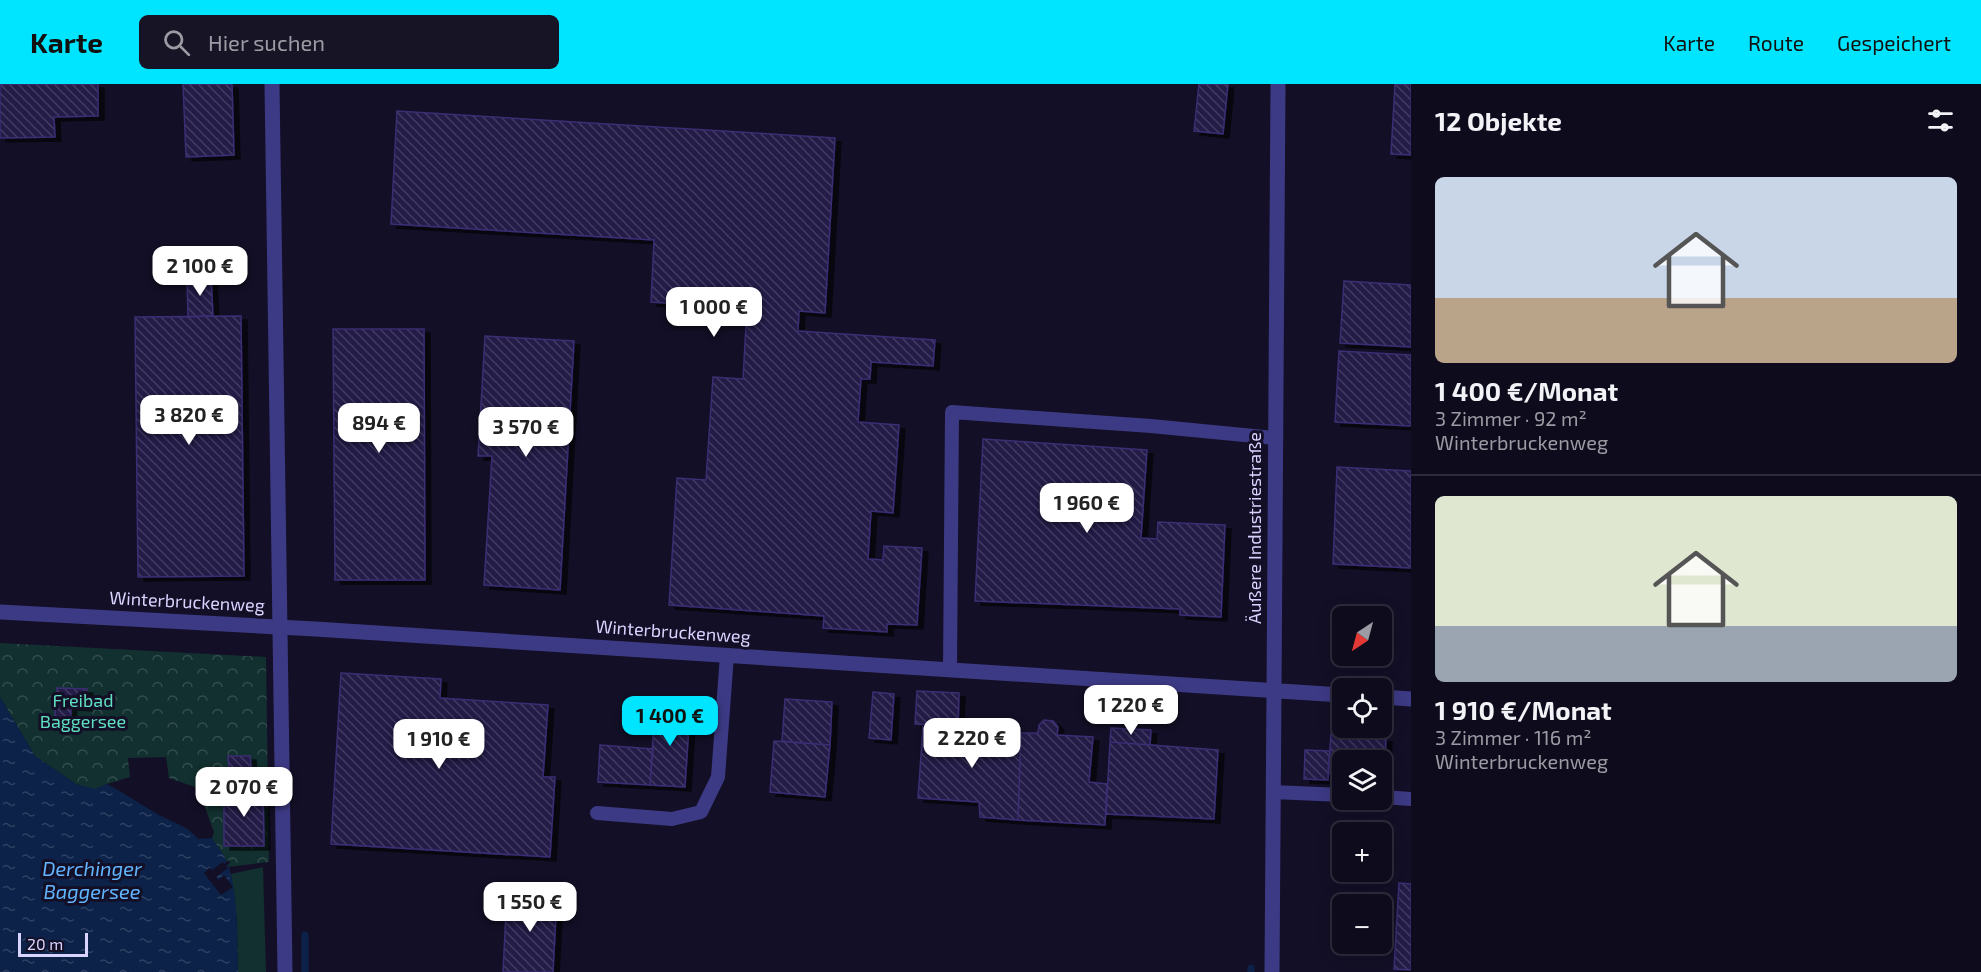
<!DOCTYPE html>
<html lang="de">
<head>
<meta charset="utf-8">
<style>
  :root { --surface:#0e0b1c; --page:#171425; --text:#f1f3f6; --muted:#9b9ba3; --line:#2e2b3b; --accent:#00e5ff }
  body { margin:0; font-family:"Exo 2",sans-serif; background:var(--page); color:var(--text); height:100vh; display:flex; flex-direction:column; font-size:22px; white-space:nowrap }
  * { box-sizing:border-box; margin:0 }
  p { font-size:20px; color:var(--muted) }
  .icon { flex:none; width:33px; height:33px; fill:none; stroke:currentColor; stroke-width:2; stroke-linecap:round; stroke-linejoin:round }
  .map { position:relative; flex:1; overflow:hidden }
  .details { display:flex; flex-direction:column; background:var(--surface); width:570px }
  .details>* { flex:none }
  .needle { width:39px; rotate:216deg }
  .buttons { position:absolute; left:1332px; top:522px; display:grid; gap:12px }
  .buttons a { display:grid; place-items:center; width:60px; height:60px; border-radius:9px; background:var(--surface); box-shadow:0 3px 15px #0003,0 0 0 2px var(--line); font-size:30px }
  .scale { position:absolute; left:18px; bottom:15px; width:70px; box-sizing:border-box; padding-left:6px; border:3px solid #d9d4ff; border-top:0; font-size:16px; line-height:21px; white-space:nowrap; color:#d9d4ff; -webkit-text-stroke:4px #130f26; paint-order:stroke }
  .price { position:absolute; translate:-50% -51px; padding:0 14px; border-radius:12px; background:#fff; color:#222; font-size:20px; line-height:39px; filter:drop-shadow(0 2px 3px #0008) }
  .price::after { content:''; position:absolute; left:50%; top:36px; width:18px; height:14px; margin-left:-9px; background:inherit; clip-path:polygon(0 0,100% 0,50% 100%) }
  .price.active { background:var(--accent); color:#111 }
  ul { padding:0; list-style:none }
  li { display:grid; align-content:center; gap:12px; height:318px; padding:0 24px }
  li+li { border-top:2px solid var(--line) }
  li span { display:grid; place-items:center; height:186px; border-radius:9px; color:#555 }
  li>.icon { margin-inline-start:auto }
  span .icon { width:108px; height:108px; fill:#fffc; stroke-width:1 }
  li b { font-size:26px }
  h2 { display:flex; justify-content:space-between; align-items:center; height:72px; padding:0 24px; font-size:26px }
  header { display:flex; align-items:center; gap:36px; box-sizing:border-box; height:84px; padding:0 30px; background:var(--accent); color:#111 }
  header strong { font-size:28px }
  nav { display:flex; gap:33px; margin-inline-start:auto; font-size:21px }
  .search { width:420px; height:54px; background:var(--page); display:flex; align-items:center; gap:15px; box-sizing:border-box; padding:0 21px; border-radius:9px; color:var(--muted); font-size:22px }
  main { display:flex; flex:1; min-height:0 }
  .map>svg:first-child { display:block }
  .green { fill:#12302f }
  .park { fill:url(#park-crowns) }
  .water { fill:url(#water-ripples) }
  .pier { fill:#130f26 }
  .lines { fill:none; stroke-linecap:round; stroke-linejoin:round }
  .stream { stroke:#0c2248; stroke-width:7 }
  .building { fill:url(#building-back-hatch); stroke:#3b2d73; stroke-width:1.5; filter:url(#shadow) }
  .service { stroke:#3d3a85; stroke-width:14 }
  .minor { stroke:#3d3a85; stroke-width:15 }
  .tertiary { stroke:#3d3a85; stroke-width:15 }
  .labels { text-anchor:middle; stroke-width:6; stroke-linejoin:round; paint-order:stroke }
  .street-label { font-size:18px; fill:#d9d4ff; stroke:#130f26 }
  .park-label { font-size:18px; fill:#5fe0c0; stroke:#130f26 }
  .water-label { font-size:20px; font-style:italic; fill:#62b6ff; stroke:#130f26 }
</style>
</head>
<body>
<header>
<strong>Karte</strong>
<div class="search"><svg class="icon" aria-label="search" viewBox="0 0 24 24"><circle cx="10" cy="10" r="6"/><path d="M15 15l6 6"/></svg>Hier suchen</div>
<nav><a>Karte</a><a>Route</a><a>Gespeichert</a></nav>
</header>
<main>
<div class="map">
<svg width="1411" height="888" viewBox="0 0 1411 888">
  <defs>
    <pattern id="park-crowns" width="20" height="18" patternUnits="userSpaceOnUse" patternTransform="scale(1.5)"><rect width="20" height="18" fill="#12302f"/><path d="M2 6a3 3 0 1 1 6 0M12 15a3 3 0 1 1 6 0" fill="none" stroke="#344d4e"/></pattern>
    <pattern id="water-ripples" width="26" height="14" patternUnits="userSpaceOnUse" patternTransform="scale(1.5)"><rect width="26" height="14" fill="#0c2248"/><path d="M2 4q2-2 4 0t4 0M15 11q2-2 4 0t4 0" fill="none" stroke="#2f4163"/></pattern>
    <pattern id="building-back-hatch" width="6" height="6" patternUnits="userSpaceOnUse" patternTransform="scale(1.5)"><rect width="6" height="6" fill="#241b47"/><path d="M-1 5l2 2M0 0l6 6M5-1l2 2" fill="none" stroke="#433b63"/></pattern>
    <filter id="shadow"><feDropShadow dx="6" dy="4" stdDeviation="0" flood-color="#0009"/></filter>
  </defs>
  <rect width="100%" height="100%" fill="#130f26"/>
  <!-- green -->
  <path class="green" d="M263,783L266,888H238L237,836L231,790Z"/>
  <!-- park -->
  <path class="park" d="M0,559L266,573L269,778L228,783L226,776L212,754L214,748L198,704L169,694L166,673L128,674L130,693L107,700L95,706L76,700L35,672L0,613Z"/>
  <!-- water -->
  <path class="water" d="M0,613L35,672L76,700L95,705L107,700C124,709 140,720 157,730C171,738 187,741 198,755L212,754C216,761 222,767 225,774C239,800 237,858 238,888H0Z"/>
  <!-- pier -->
  <path class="pier" d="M229,776L230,779L226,782L228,784L216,793L218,796L224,791L233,803L221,811L204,789L209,784L212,786L223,778L224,780Z"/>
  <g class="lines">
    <!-- stream -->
    <path class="stream" d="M305,851V888
      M1251,884V888"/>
  </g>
  <!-- building -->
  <path class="building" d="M0,0H98V32L54,33L55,53L0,54Z
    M183,0H232L234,71L186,73Z
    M1199,0H1228L1223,50L1194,47Z
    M1395,0H1411V71L1391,70Z
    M397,27L835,54L825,229L799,227L798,247L935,256L933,282L871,278L870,295H861L858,338L899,341L893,429L871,427L868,475L883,476L884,462L922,464L917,541L887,540V548L823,544L824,532L669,521L677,394L706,396L713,293L743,295L747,224L651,218L654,156L391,140Z
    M211,193L213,232L188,233L187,194Z
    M1344,197L1411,201V263L1340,259Z
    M241,232L244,492L138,493L135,233Z
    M333,245H424L425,496H335Z
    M485,252L574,257L560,506L484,501L492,372H478Z
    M1339,267L1411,271V342L1335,338Z
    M983,355L1147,366L1141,454L1157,455L1158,438L1225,441L1221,533L1180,531V525L975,517Z
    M1337,383L1411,387V484L1333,480Z
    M341,589L441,595L440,614L548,621L543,693H555L550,773L331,760Z
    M57,604L87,605L86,623L71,622L70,644L54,643Z
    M917,607L959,609L958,642L915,640Z
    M873,608L894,610L891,656L869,654Z
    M785,615L832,618L830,661L782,657Z
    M655,623L690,626L685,703L650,701Z
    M1044,636L1053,637L1058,643L1057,651L1093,653L1089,698L1107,700L1105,741L1018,736L1021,649H1038L1039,641Z
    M923,643L1021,649L1018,736L980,733L979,718L918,714Z
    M1111,644L1151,646L1150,661L1110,658Z
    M1331,650L1386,654L1384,692H1382V676H1342V690L1328,689Z
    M774,657L830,661L825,713L770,708Z
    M1110,658L1218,666L1214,735L1106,730Z
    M600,661L653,665L650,701L598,698Z
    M1305,666L1330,667L1328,696L1304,695Z
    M228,672H250L251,684H229Z
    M224,705H263L264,762H224Z
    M1399,799L1411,800V886L1394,885Z
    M507,808L557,811L553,888H503Z"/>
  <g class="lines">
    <!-- service -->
    <path class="service" d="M950,585L952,328L1151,342L1275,354
      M1273,708L1342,711
      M1382,713L1411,715
      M597,729L672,735L701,728L718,693L727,571"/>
    <!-- minor -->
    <path class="minor" d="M272,0L285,888
      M1272,888L1274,607"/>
    <!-- tertiary -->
    <path class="tertiary" d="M0,528L315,545L1342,611
      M1274,607L1278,0
      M1382,613L1411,615"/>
  </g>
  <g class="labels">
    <!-- street labels -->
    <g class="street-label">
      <text transform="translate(1255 444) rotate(-90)" y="6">Äußere Industriestraße</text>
      <text transform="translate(187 518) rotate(3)" y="6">Winterbruckenweg</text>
      <text transform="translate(673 548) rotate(4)" y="6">Winterbruckenweg</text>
    </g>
    <!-- park labels -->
    <g class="park-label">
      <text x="83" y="623">Freibad<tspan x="83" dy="21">Baggersee</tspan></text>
    </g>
    <!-- water labels -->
    <g class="water-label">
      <text x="92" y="792">Derchinger<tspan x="92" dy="23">Baggersee</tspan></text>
    </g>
  </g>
</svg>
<div class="buttons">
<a><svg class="needle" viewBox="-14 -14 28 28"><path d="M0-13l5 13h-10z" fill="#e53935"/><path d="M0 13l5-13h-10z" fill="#9b9ba3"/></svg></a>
<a><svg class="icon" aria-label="locate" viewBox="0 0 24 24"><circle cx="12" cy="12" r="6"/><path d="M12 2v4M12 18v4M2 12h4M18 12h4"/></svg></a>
<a><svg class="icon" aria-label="layers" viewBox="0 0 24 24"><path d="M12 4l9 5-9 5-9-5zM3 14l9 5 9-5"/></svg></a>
<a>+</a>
<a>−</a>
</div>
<div class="scale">20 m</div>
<b class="price" style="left:200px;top:213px">2 100 €</b>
<b class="price" style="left:714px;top:254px">1 000 €</b>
<b class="price" style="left:189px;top:362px">3 820 €</b>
<b class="price" style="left:379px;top:370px">894 €</b>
<b class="price" style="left:526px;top:374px">3 570 €</b>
<b class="price" style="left:1087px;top:450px">1 960 €</b>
<b class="price" style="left:1131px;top:652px">1 220 €</b>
<b class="price active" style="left:670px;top:663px">1 400 €</b>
<b class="price" style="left:972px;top:685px">2 220 €</b>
<b class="price" style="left:439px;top:686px">1 910 €</b>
<b class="price" style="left:244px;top:734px">2 070 €</b>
<b class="price" style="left:530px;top:849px">1 550 €</b>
</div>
<section class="details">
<h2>12 Objekte<svg class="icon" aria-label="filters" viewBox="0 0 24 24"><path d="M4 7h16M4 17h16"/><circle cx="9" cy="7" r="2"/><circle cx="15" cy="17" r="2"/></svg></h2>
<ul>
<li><span style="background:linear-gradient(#c9d6e8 65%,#b9a48a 0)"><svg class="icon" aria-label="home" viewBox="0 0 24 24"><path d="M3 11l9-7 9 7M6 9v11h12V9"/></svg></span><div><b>1 400 €/Monat</b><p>3 Zimmer · 92 m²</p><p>Winterbruckenweg</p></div></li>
<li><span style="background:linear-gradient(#dfe7d0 70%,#9aa5b1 0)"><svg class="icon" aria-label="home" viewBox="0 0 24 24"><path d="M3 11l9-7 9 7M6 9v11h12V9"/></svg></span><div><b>1 910 €/Monat</b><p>3 Zimmer · 116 m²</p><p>Winterbruckenweg</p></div></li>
</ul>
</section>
</main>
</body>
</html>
